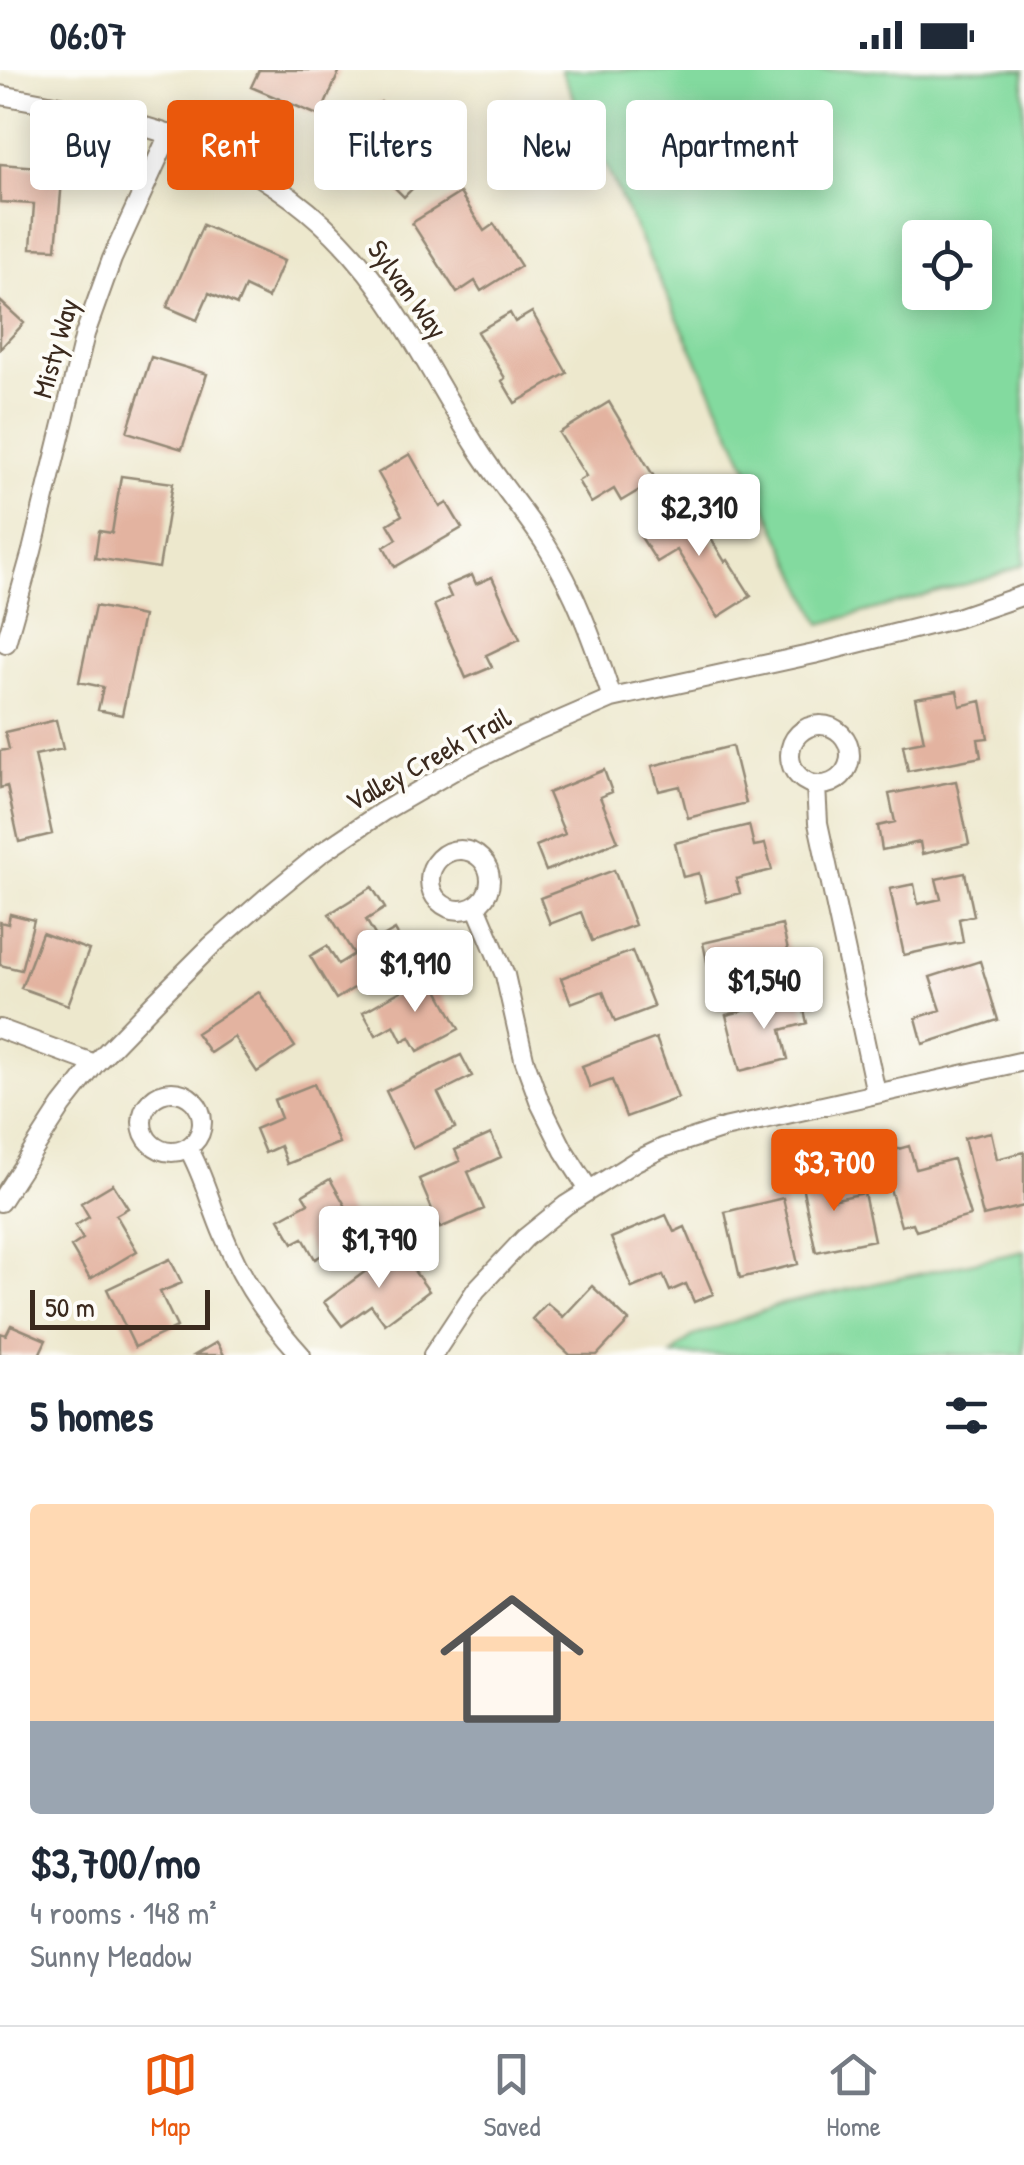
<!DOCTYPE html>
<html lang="en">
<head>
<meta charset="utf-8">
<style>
  :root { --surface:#fff; --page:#f6f6f7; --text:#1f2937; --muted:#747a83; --line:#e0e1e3; --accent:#ea580c }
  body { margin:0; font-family:"Patrick Hand",sans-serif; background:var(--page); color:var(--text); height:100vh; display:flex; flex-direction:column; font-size:38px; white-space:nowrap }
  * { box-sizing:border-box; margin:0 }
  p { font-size:32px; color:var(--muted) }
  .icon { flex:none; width:55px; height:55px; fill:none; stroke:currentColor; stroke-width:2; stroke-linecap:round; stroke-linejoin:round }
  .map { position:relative; height:1285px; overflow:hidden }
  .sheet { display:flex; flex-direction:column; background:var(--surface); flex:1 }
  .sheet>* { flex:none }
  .hud { position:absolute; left:30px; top:30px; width:965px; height:90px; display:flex; gap:20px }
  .tools { position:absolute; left:902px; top:150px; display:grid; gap:20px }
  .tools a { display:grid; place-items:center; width:90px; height:90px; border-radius:10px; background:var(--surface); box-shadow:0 5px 25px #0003; font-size:50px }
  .scale { position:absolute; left:30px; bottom:25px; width:180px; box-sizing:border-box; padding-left:10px; border:5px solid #3b2a1e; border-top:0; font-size:28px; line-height:35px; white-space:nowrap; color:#3b2a1e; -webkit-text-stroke:8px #fdfcf7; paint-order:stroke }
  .price { position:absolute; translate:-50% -85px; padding:0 22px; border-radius:10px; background:#fff; color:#222; font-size:32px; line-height:65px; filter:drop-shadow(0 2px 5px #0008) }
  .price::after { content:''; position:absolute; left:50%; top:60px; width:30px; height:22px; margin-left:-15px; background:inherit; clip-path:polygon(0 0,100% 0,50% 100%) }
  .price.active { background:var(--accent); color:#fff }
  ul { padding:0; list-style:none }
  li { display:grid; align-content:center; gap:20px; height:530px; padding:0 30px }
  li span { display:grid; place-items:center; height:310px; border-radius:10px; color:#555 }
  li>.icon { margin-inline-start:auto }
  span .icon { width:180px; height:180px; fill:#fffc; stroke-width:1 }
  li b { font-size:42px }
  h2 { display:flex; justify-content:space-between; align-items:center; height:120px; padding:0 30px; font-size:42px }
  .pill { padding:0 35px; border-radius:10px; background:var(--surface); box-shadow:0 5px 25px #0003; font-size:35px; line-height:90px }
  .pill.active { background:var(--accent); color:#fff }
  .status { display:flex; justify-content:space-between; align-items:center; height:70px; padding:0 50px; background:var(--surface); direction:ltr }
  .status svg { height:28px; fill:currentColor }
  .dock { display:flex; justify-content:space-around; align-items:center; height:140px; border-top:2px solid var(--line); background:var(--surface); font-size:28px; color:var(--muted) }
  .dock a { display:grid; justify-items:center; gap:5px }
  .dock .active { color:var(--accent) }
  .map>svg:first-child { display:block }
  .green { fill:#83da9f; stroke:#5f825e; stroke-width:2.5; fill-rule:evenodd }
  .building { fill:#e3b3a0 }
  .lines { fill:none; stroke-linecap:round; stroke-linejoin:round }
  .minor-casing { stroke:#948976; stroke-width:22 }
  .minor { stroke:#fff; stroke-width:18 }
  .labels { text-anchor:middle; stroke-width:8; stroke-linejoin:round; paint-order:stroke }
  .street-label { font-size:28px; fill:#3b2a1e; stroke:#fdfcf7 }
</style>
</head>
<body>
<div class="status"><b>06:07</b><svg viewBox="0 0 49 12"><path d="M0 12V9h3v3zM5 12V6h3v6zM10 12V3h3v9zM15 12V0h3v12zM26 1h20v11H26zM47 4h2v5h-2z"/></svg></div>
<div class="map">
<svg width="1024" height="1285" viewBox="0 0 1024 1285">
  <rect width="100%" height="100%" fill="#fdfcf7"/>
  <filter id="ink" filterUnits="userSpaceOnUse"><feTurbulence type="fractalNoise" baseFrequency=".01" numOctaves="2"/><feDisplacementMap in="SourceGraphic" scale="20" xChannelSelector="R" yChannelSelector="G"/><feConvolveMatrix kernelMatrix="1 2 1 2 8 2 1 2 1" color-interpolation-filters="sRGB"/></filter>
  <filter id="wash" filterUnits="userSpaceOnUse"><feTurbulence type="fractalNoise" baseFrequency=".0048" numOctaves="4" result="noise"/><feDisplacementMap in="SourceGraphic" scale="40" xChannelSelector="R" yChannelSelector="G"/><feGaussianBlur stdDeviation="2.25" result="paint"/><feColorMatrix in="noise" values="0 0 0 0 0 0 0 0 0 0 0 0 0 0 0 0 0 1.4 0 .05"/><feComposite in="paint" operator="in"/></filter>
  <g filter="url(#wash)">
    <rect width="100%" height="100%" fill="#ede8cd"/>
    <!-- green -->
    <path class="green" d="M561,0H1024V494L989,508L821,554ZM920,168H975V222H920Z
      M1024,1181V1285H672L691,1267L782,1234Z"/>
    <g id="blocks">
      <!-- building -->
      <path class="building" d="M259,0H340L320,46L251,17Z
        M381,32L401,53L417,37L433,53L415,71L438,93L404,127L372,95L357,110L335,89L358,66L353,60Z
        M0,94L63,99L56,179L31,178L34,134L0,132Z
        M460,123L484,161L494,154L521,196L481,221L475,211L457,223L412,153Z
        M203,155L284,191L268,228L245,217L237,235L209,223L197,250L167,237Z
        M0,231L24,253L0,279Z
        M532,242L567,303L515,333L502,311L505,308L477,262L510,243L515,252Z
        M151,287L207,304L182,379L127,362Z
        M609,332L656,410L621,431L614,419L591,433L578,411L586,406L559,363Z
        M410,384L440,437L447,433L462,458L395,497L384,477L397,469L388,454L402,445L378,403Z
        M121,406L173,413L159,498L95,488L99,461L112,463Z
        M691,436L725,492L728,490L751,526L718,547L677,480L657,492L641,467Z
        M472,505L476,514L492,507L520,569L486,585L492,597L466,608L434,535L451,527L446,516Z
        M95,536L143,546L122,645L98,640L103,617L79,612Z
        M957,621L960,636L981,631L988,668L978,669L981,687L908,701L903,675L924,671L915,628Z
        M56,650L63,679L35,685L52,764L19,772L7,716L0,718V681L9,679L5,662Z
        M732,676L746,733L688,748L680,716L659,721L652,696Z
        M604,700L612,722L600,727L618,771L546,801L536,776L565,764L548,723Z
        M956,711L969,774L922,784L920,772L882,780L878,756L895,752L889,724Z
        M749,755L754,776L765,774L772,800L736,809L740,823L706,832L699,803L683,807L675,773Z
        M614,800L635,855L592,871L581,842L550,854L540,828Z
        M965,803L974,845L959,849L963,872L904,885L890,819L914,814L918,834L941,829L936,809Z
        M372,817L385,838L366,850L378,870L395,860L409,884L336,929L310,886L327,876L338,894L354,884L329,844Z
        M10,844L34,850L21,900L0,895V852L8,854Z
        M782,855L795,910L747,920L740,889L708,896L703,873Z
        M42,863L89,880L68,935L21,918Z
        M632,881L654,937L615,952L603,921L571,933L561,908Z
        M980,891L998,950L923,974L916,948L941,940L930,907Z
        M430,905L459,959L418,981L410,967L402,971L394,955L376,965L363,942Z
        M259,922L295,977L257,1002L234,967L210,983L196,963Z
        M801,927L807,953L781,960L788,989L740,1001L726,945Z
        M656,968L678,1028L626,1047L612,1010L590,1018L582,996Z
        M461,985L472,1006L438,1023L455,1058L413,1078L386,1021Z
        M314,1014L339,1073L287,1094L280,1076L265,1083L255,1059L281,1048L274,1030Z
        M991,1062L997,1089L1024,1082V1136L983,1146L964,1068Z
        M491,1064L501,1087L468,1102L484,1139L440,1158L419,1109L460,1091L455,1080Z
        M909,1076L916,1099L953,1089L970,1146L916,1161L913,1153L901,1156L880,1084Z
        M825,1096L832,1130L864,1123L874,1170L816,1182L799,1101Z
        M330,1109L361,1163L315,1189L303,1168L293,1173L279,1149L308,1133L303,1125Z
        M113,1114L128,1138L116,1145L137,1181L90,1209L71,1177L83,1169L75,1156L89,1147L81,1133Z
        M783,1128L798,1194L740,1208L725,1142Z
        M666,1145L674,1162L685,1157L713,1224L694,1232L686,1214L670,1221L663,1205L632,1218L611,1168Z
        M397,1178L429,1221L385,1254L371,1235L342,1256L324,1232Z
        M170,1189L182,1213L160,1222L177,1257L135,1277L107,1219Z
        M592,1216L629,1251L597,1285H570L532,1249L547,1233L563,1247Z
        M11,1255L46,1270L39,1285H0V1263L6,1265Z
        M217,1272L224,1285H195Z"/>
    </g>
  </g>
  <g filter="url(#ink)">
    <use href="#blocks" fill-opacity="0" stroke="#948976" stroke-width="2.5"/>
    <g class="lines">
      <defs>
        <path id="minor" d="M0,25C145,50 271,80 367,202C409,256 439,318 476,376C497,410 524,441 546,475C576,522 595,576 612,628
          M6,573L32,481L85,264L112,189L169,64
          M790 685a30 30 0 1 1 60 0a30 30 0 1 1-60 0Z
          M816,716L818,753L876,1023
          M430 810a30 30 0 1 1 60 0a30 30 0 1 1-60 0Z
          M476,836L505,905L524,989L540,1033L564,1081L589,1120
          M0,959L95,994
          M142 1052a30 30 0 1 1 60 0a30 30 0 1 1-60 0Z
          M188,1078C204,1105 211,1137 224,1166C242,1211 268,1249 301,1285
          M0,1132L62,1036L95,994L156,931L211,876L266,828L321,783L382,742L453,701L524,666L612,628L814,584L957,548L1024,525
          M433,1285L476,1220L525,1168L566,1135L636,1091L663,1078L724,1058L1024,991"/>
      </defs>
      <!-- minor casing -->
      <use href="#minor" class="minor-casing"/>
      <!-- minor -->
      <use href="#minor" class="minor"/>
    </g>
  </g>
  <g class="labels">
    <!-- street labels -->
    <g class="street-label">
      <text transform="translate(408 219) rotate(54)" y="10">Sylvan Way</text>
      <text transform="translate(55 278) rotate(-74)" y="10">Misty Way</text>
      <text transform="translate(428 689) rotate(-29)" y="10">Valley Creek Trail</text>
    </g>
  </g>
</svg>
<div class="tools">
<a><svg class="icon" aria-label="locate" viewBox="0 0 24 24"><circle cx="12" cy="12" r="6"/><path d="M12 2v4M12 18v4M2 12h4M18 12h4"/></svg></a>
</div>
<div class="scale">50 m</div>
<b class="price" style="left:699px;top:489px">$2,310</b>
<b class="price" style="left:415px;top:945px">$1,910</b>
<b class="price" style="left:764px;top:962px">$1,540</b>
<b class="price active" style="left:834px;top:1144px">$3,700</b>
<b class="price" style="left:379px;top:1221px">$1,790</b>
<div class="hud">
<a class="pill">Buy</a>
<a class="pill active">Rent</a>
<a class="pill">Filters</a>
<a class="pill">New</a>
<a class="pill">Apartment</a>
</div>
</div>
<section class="sheet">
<h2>5 homes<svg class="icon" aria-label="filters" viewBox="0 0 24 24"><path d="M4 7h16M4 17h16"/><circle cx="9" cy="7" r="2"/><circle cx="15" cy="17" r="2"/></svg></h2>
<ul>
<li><span style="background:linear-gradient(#ffd9b3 70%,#9aa5b1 0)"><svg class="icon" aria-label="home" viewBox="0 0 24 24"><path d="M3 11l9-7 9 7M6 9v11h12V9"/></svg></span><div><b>$3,700/mo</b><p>4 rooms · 148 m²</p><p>Sunny Meadow</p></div></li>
</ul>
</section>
<nav class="dock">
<a class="active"><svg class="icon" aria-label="map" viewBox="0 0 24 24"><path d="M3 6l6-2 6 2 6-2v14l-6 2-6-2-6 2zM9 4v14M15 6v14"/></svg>Map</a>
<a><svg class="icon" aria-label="saved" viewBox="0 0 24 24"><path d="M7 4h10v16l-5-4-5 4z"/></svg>Saved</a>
<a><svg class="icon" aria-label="home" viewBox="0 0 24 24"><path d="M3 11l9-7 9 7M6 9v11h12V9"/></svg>Home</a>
</nav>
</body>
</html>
